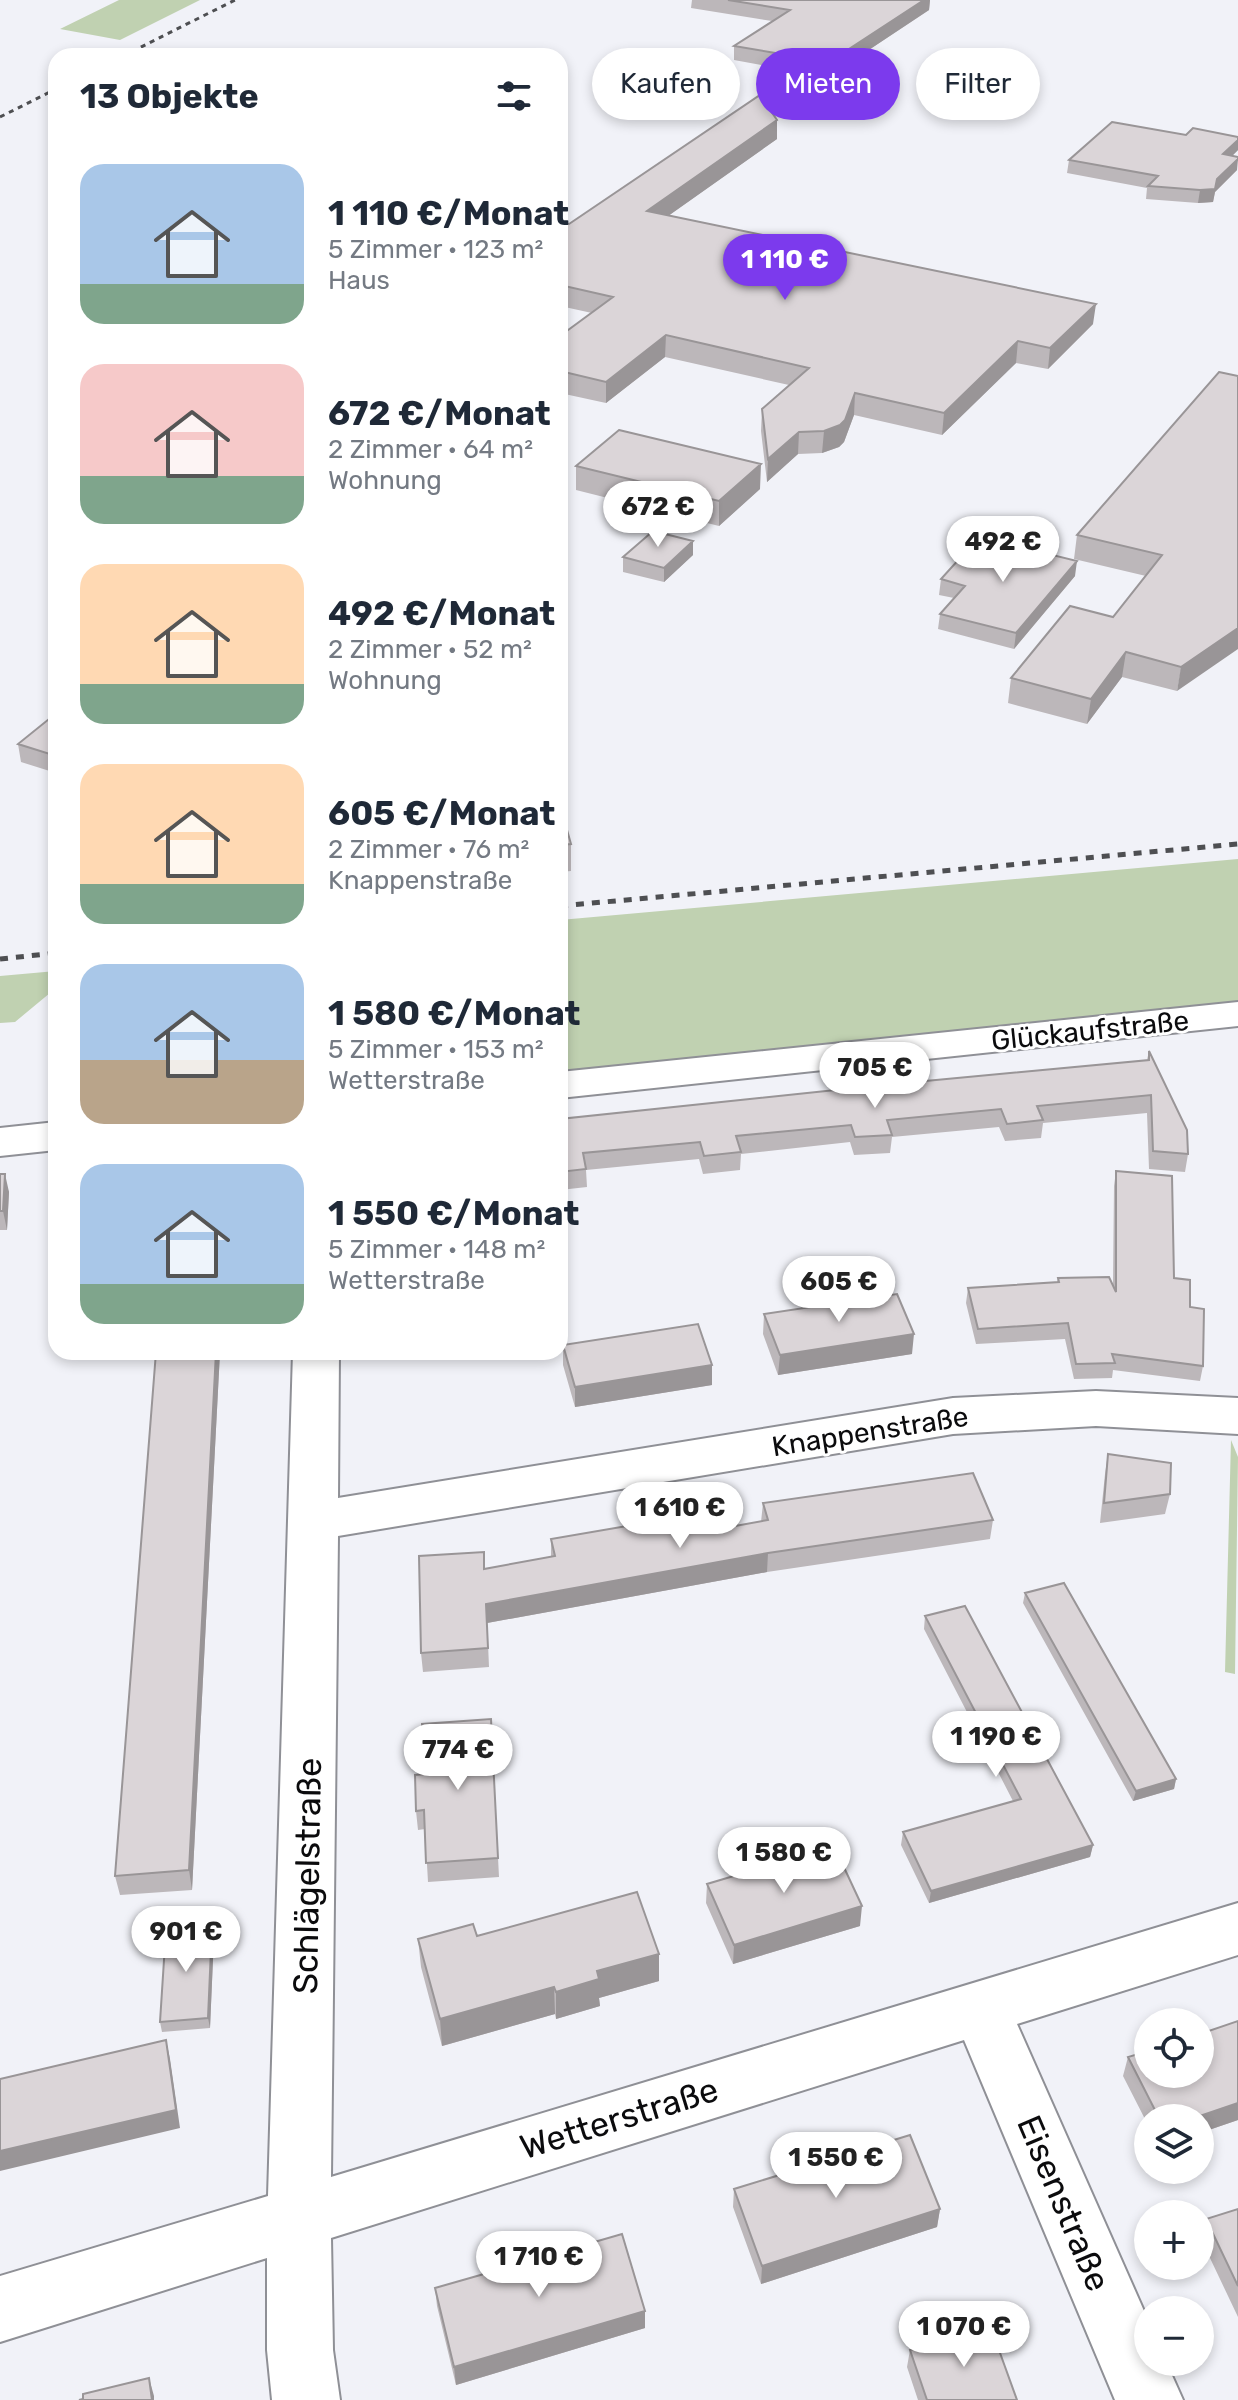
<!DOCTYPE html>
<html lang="de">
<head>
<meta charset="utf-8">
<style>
  :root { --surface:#fff; --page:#f6f6f7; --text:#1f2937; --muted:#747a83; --accent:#7c3aed }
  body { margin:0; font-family:Rubik,sans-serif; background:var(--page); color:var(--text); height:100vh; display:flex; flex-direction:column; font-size:30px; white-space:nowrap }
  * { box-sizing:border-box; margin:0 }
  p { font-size:26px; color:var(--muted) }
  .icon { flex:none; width:44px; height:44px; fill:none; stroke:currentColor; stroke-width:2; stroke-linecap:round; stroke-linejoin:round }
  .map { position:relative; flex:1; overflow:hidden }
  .drawer { position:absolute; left:48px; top:48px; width:520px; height:1312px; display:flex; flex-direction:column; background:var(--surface); border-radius:24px; box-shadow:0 4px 12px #0003 }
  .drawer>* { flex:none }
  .banner { position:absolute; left:592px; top:48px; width:526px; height:72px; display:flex; gap:16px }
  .controls { position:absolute; left:1134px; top:2008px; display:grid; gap:16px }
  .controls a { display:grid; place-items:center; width:80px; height:80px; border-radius:50%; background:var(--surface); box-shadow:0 4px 12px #0003; font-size:40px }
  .price { position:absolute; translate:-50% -68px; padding:0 18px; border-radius:28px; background:#fff; color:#222; font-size:26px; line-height:52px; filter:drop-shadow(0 2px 4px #0008) }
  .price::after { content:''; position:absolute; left:50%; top:48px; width:24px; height:18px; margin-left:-12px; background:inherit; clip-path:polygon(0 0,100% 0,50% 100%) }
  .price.selected { background:var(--accent); color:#fff }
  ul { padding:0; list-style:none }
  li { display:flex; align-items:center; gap:24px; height:200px; padding:0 32px }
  li span { display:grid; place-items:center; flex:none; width:224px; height:160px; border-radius:24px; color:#555 }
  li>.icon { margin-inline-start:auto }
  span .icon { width:96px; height:96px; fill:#fffc; stroke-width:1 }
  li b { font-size:34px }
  h2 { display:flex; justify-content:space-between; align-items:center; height:96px; padding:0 32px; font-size:34px }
  .chip { padding:0 28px; border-radius:36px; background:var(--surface); box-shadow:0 4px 12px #0003; font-size:28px; line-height:72px }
  .chip.selected { background:var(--accent); color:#fff }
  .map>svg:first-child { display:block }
  .green { fill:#c0d1b1 }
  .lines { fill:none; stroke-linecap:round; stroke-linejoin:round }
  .street-casing { stroke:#8f9096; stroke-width:4 }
  .street { fill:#fff; fill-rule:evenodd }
  .rail-far1 { stroke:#4e4f52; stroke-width:3; stroke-dasharray:5 5; stroke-linecap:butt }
  .rail { stroke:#4e4f52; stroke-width:5; stroke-dasharray:8 8; stroke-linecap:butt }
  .wall { fill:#bcb7ba }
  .shaded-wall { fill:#999597 }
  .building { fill:#dbd5d8; stroke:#999597; stroke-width:2 }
  .labels { text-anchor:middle; stroke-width:6; stroke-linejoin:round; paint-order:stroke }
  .street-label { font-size:28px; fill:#0b0b0d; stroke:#fff }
  .near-street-label { font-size:34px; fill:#0b0b0d; stroke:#fff }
</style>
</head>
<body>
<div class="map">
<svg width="1238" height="2400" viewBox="0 0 1238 2400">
  <rect width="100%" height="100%" fill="#f1f2f8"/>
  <!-- green -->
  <path class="green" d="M119,0H200L120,40L60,29Z
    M1238,859V1008L560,1071V920Z
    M56,971V988L15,1022L0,1023V976Z
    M1231,1440L1238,1457L1235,1674L1225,1672Z"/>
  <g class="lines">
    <defs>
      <path id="street" d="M1238,1002V1026L560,1098V1072Z
        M56,1122V1150L0,1156V1128Z
        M293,1352H339L338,1498L953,1398L1096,1391L1238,1398V1434L1096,1426L953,1434L338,1536L331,2177L1238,1903V1955L1017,2024L1148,2320V2362H1166L1183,2400H1115L964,2040L331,2238L333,2350L340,2400H272L267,2350V2258L0,2342V2276L268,2196Z"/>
    </defs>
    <!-- street casing -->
    <use href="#street" class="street-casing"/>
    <!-- street -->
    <use href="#street" class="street"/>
    <!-- rail-far1 -->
    <path class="rail-far1" d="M123,56L235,0
      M0,117L56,89"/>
    <!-- rail -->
    <path class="rail" d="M560,906L1238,844
      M0,959L56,953"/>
  </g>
  <!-- wall -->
  <path class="wall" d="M692,0H930L929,10L828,77L734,60V46L772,21L691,8Z
    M777,120V139L669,215L1093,324L1048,369L1016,363L942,435L854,415L844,442L839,447L822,453L798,454L767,482L761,431L762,409L789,385L665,357L606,403L560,393V336L592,313L560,306V222L569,224Z
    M1186,135L1238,137V150L1232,156L1237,170L1215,192L1213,202L1198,203L1146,199L1147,188L1067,173L1069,160Z
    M1238,376L1177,691L1122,677L1087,724L1008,703L1011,678L1113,617L1146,576L1074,559L1077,535Z
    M576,466L760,489L719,526L576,490Z
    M693,555L664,582L623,572V557Z
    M1075,576L1014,649L938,629L940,614L954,598L939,595L941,579Z
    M56,721V773L21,762L18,744Z
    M560,805L571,844V871L560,872Z
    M1149,1051L1188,1154L1185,1172L1149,1169L1147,1113L1043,1123L1041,1138L1005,1141L999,1127L892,1137L890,1153L854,1155L850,1142L741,1154L740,1170L703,1174L699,1159L586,1170L587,1187L560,1190V1119L1147,1060Z
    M1116,1171L1190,1307L1203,1366L1200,1381L1113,1370L1112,1378L1074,1379L1065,1339L976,1344L966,1303L968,1288L1057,1282L1058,1278L1113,1286L1114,1186Z
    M0,1174L9,1192L7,1230H0Z
    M764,1314L912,1354L778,1375L763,1334Z
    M563,1345L712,1365V1385L575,1407L563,1365Z
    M220,1352L192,1890L120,1895L115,1876Z
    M413,1352H472L473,1357L414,1360Z
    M1108,1454L1170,1494L1165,1514L1100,1523L1105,1474Z
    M763,1503L993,1520L990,1539L767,1572L487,1623L489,1667L423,1672L421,1653L484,1569L551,1557V1539L702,1532L761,1522Z
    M1025,1593L1176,1779L1174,1789L1133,1801L1023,1603Z
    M925,1616L1093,1845L1090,1857L929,1903L901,1845L903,1832L1013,1801L924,1629Z
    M491,1719L499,1877L428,1882L425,1829L418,1830L416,1811L424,1774Z
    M707,1884L860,1926L733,1964L706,1903Z
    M212,1926L214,1936L210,2028L162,2032L160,2022Z
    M477,1936L659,1954V1981L599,1998L600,2006L556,2019L555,2014L442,2046L421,1967L418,1939Z
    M1238,2021V2120L1200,2133V2118H1148V2125L1123,2076L1128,2057Z
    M734,2189L940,2209L937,2227L761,2284L733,2207Z
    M1238,2209V2317L1200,2237L1206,2219Z
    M553,2254L645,2328L456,2385L437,2306L435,2288L503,2269V2260Z
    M910,2350L1017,2400H918L907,2367Z"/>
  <!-- shaded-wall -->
  <path class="shaded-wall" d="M924,0H930L929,10L828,77L829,62Z
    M777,120V139L647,231V211Z
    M1238,140V150L1221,167L1223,154Z
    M1238,159L1237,170L1215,192L1213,202L1198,203L1200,190L1217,179Z
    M1096,304L1093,324L1048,369L1050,348Z
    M666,335L665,357L606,403V382Z
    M1018,341L1016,363L942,435L944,413Z
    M855,393L854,415L844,442L839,447L822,453L824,431Z
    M799,432L798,454L767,482L768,459Z
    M761,464L760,489L719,526V501Z
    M693,541V555L664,582V568Z
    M1077,561L1075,576L1014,649L1016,633Z
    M1238,628V649L1177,691L1181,667Z
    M1126,652L1122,677L1087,724L1091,699Z
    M5,1174L9,1192L7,1230L3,1211Z
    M914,1334L912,1354L778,1375L780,1355Z
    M216,1352H220L192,1890L189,1870Z
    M712,1365V1385L575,1407V1387Z
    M768,1553L767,1572L487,1623L489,1667L486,1604Z
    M1176,1779L1174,1789L1133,1801L1136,1791Z
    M1093,1845L1090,1857L929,1903L931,1891Z
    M862,1906L860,1926L733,1964L734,1945Z
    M212,1926L214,1936L210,2028L208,2018Z
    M659,1954V1981L599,1998L600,2006L556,2019V1992L597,1971Z
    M554,1987L555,2014L442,2046L440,2019Z
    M166,2040L170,2059L180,2128L0,2171V2151Z
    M1238,2103V2120L1200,2133V2118H1194Z
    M940,2209L937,2227L761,2284L762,2266Z
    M645,2311V2328L456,2385L454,2367Z
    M149,2378L154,2396V2400H152Z"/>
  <!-- building -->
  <path class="building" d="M728,0H924L829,62L734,46L790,10Z
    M760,95L777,120L647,211L1096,304L1050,348L1018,341L944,413L855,393L845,420L840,425L824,431L799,432L768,459L762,409L809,368L666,335L606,382L560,371V336L613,297L560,285V222L569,224Z
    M1112,122L1186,135L1193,128L1238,137V140L1223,154L1238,157V159L1217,179L1215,189L1200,190L1148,186L1158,176L1069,160Z
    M1219,372L1238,376V628L1181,667L1126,652L1091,699L1011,678L1070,606L1113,617L1162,555L1077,535Z
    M619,430L761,464L719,501L576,466Z
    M653,531L693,541L664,568L623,557Z
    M979,537L1077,561L1016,633L940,614L965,586L941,579Z
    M49,719L56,721V756L18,744Z
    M560,805L571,844L560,845Z
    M1149,1051L1187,1130L1188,1154L1153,1151L1151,1095L1037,1106L1043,1120L1007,1124L1001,1109L887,1120L892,1135L855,1137L851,1125L736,1136L741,1152L704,1156L700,1142L583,1153L586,1169L560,1172V1119L883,1085L1149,1060Z
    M1116,1171L1172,1176L1174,1278L1190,1280V1307L1204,1309L1203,1366L1112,1354L1115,1363L1076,1364L1068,1323L978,1329L968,1288L1059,1282L1058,1278L1109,1277L1116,1292Z
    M0,1174H5L3,1211H0Z
    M897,1294L914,1334L780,1355L764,1314Z
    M698,1324L712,1365L575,1387L563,1345Z
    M156,1352H216L189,1870L115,1876Z
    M1108,1454L1171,1463L1170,1494L1104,1503Z
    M973,1473L993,1520L768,1553L486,1604L488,1648L421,1653L419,1556L484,1552V1569L555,1556L551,1539L697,1514L702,1532L768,1520L763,1503Z
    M1064,1583L1176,1779L1136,1791L1025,1593Z
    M965,1606L1093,1845L931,1891L903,1832L1021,1799L925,1616Z
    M491,1719L498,1858L426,1863L424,1810L416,1811L415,1775L424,1774L422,1724Z
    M834,1846L862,1906L734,1945L707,1884Z
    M637,1892L659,1954L597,1971L599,1979L556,1992L554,1987L440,2019L418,1939L473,1924L477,1936Z
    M212,1926L208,2018L160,2022L166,1929Z
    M1238,2021V2103L1194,2118H1159L1128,2057L1148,2051V2074H1200V2034Z
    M166,2040L176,2110L0,2151V2079Z
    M910,2135L940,2209L762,2266L734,2189Z
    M1238,2209V2286L1206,2219Z
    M622,2234L645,2311L454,2367L435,2288L505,2268L503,2260L551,2246L553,2254Z
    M991,2328L1017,2400H927L910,2350Z
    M149,2378L152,2400H79L83,2399V2394Z"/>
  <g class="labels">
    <!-- street labels -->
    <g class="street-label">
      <text transform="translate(1090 1030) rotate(-6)" y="10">Glückaufstraße</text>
      <text transform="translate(870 1431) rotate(-9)" y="10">Knappenstraße</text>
    </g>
    <!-- near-street labels -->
    <g class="near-street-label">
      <text transform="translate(307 1876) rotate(-89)" y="12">Schlägelstraße</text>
      <text transform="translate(619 2118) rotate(-17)" y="12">Wetterstraße</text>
      <text transform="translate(1064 2203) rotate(67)" y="12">Eisenstraße</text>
    </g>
  </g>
</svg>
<div class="controls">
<a><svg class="icon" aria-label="locate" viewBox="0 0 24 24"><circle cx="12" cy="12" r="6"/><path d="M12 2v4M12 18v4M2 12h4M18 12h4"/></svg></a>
<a><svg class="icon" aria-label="layers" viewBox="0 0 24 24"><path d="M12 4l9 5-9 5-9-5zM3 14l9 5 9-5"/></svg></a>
<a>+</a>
<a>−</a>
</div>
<b class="price selected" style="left:785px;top:302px">1 110 €</b>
<b class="price" style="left:658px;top:549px">672 €</b>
<b class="price" style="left:1003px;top:584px">492 €</b>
<b class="price" style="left:875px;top:1110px">705 €</b>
<b class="price" style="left:839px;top:1324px">605 €</b>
<b class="price" style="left:680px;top:1550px">1 610 €</b>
<b class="price" style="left:996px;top:1779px">1 190 €</b>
<b class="price" style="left:458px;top:1792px">774 €</b>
<b class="price" style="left:784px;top:1895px">1 580 €</b>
<b class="price" style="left:186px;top:1974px">901 €</b>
<b class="price" style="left:836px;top:2200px">1 550 €</b>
<b class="price" style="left:539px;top:2299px">1 710 €</b>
<b class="price" style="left:964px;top:2369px">1 070 €</b>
<div class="banner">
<a class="chip">Kaufen</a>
<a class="chip selected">Mieten</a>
<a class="chip">Filter</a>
</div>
<section class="drawer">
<h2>13 Objekte<svg class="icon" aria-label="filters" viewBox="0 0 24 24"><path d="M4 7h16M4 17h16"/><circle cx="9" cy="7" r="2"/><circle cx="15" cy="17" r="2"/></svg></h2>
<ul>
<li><span style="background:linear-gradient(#a9c7e8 75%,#7fa58c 0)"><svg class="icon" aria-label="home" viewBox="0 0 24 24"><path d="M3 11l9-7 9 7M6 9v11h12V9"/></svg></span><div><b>1 110 €/Monat</b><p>5 Zimmer · 123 m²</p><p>Haus</p></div></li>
<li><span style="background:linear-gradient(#f6c9c9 70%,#7fa58c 0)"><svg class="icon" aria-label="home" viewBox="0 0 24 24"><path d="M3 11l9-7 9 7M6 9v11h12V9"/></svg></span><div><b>672 €/Monat</b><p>2 Zimmer · 64 m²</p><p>Wohnung</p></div></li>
<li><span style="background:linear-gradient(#ffd9b3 75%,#7fa58c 0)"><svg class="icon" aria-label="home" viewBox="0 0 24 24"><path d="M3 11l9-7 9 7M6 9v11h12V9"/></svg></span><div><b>492 €/Monat</b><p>2 Zimmer · 52 m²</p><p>Wohnung</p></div></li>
<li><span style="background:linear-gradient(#ffd9b3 75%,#7fa58c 0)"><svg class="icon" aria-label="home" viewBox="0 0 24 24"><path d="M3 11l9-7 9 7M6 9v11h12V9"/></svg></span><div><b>605 €/Monat</b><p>2 Zimmer · 76 m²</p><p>Knappenstraße</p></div></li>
<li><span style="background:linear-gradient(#a9c7e8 60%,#b9a48a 0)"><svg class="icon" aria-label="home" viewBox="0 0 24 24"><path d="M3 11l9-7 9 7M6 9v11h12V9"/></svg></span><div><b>1 580 €/Monat</b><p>5 Zimmer · 153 m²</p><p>Wetterstraße</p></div></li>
<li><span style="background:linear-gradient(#a9c7e8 75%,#7fa58c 0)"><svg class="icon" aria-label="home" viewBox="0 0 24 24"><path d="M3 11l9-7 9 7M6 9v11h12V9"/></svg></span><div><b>1 550 €/Monat</b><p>5 Zimmer · 148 m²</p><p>Wetterstraße</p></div></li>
</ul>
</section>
</div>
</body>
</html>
